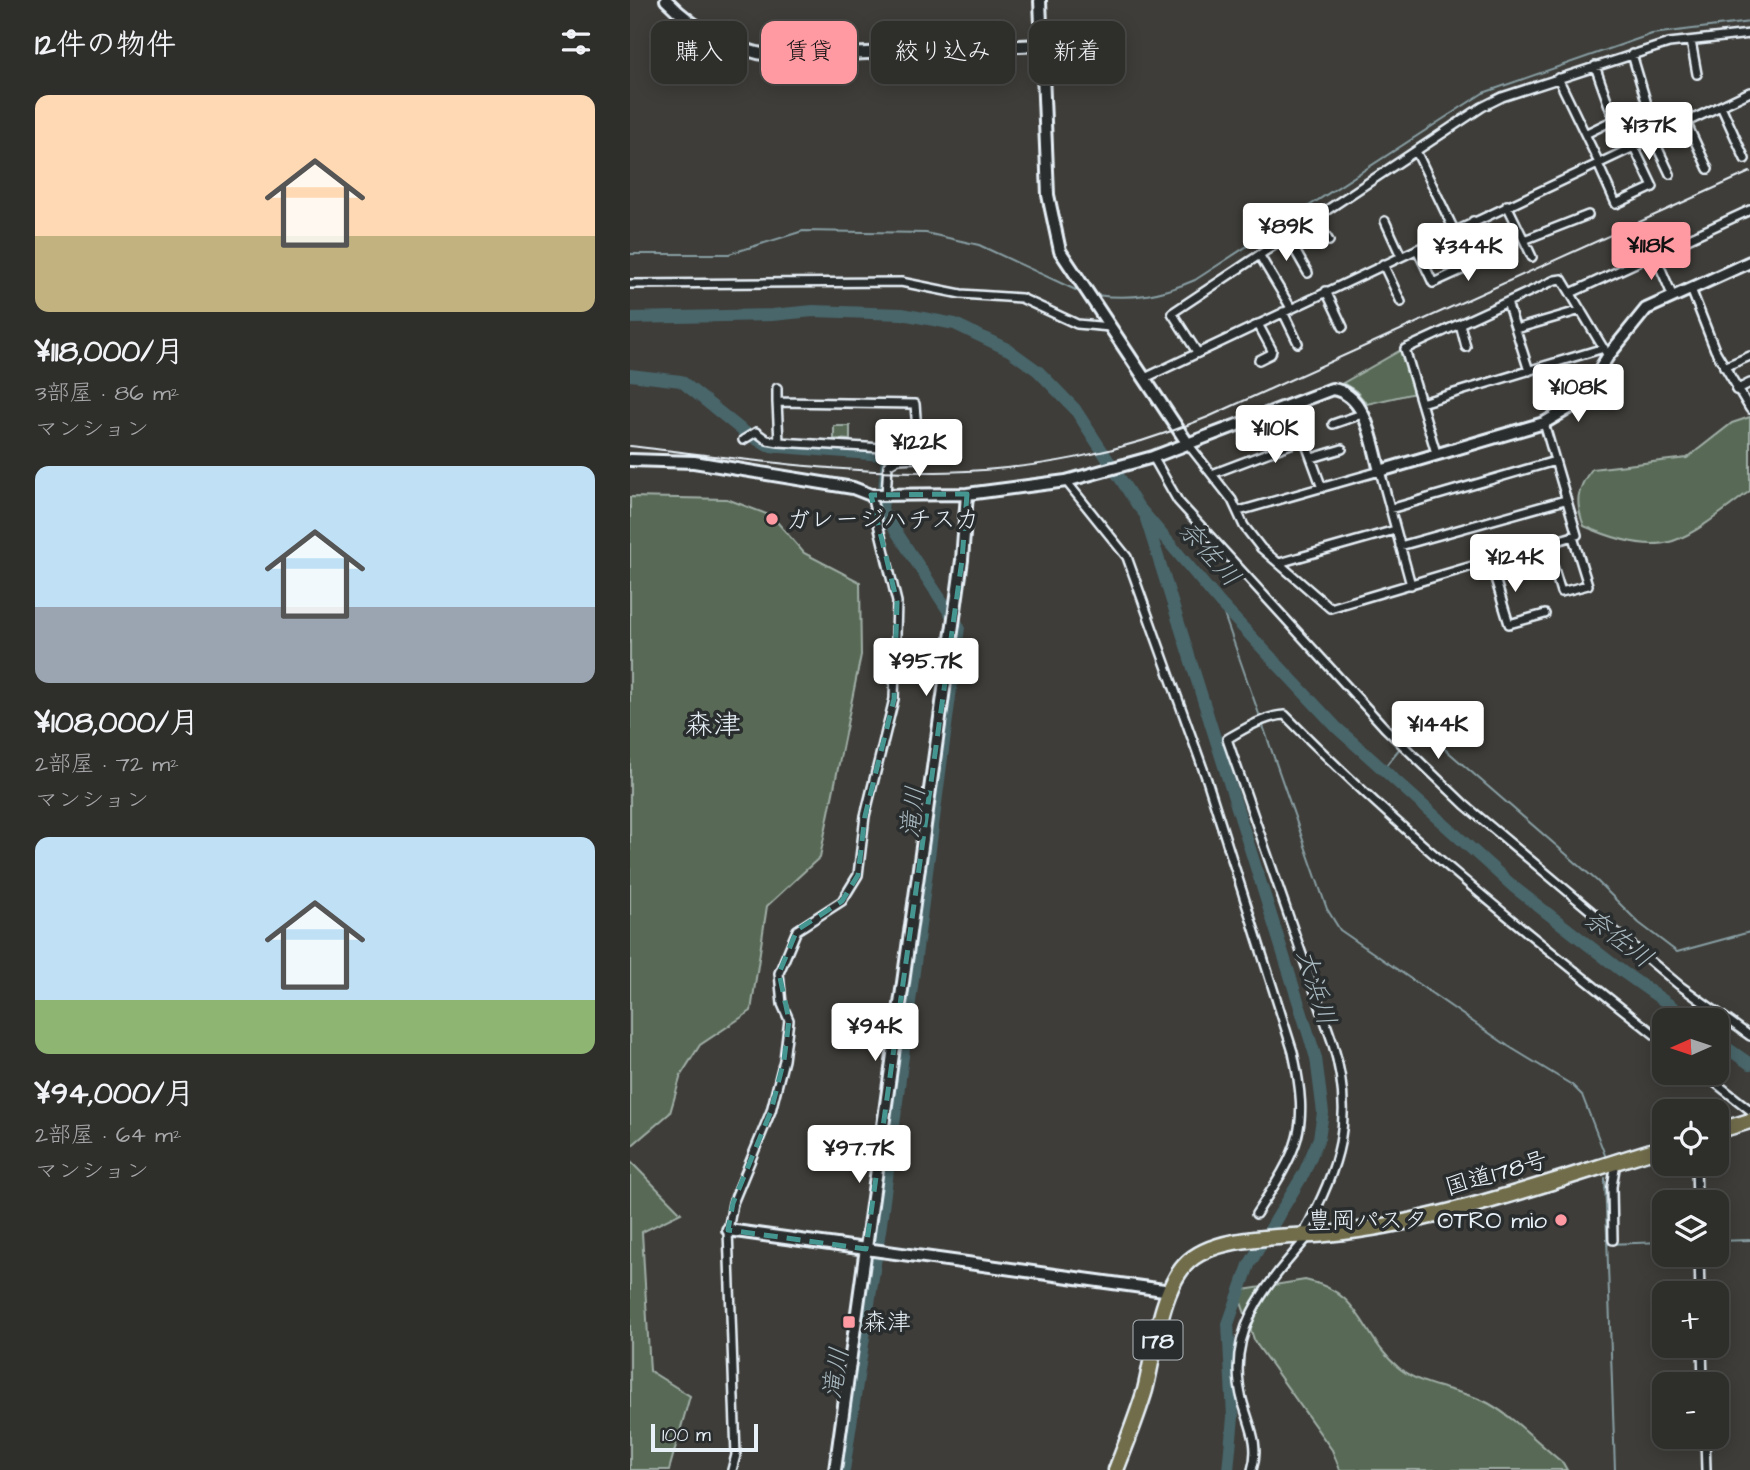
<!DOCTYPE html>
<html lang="ja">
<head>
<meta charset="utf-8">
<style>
  :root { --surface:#2e2e2b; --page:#363633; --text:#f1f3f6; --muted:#a7a8a9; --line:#494a47; --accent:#ff9aa2 }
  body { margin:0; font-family:"Architects Daughter","Klee One",sans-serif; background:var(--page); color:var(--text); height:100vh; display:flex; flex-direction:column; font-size:26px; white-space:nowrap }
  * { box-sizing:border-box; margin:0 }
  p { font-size:23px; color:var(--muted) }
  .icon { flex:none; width:38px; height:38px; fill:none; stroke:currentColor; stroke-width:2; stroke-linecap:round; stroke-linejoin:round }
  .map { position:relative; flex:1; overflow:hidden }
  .panel { display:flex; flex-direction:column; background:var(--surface); width:630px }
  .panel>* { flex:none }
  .banner { position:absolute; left:21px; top:21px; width:665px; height:63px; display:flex; gap:14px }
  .needle { width:46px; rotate:267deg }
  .buttons { position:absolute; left:1022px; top:1008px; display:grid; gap:14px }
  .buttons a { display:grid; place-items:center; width:77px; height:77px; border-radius:14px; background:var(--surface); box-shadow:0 4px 18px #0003,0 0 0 2px var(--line); font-size:35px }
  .scale { position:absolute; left:21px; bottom:18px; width:107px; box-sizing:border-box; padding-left:7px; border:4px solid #e8f1f8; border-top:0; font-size:19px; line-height:24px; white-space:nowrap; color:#e8f1f8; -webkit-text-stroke:5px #2a2d2e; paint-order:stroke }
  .price { position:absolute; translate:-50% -60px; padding:0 16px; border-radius:7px; background:#fff; color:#222; font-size:23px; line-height:46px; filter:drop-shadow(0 2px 4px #0008) }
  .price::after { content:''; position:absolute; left:50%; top:42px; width:21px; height:16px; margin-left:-10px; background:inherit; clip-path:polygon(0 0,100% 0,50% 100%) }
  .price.current { background:var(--accent); color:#111 }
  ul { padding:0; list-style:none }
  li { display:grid; align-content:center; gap:14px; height:371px; padding:0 35px }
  li span { display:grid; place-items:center; height:217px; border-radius:14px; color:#555 }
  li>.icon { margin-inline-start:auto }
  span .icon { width:126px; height:126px; fill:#fffc; stroke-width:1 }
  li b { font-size:30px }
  h2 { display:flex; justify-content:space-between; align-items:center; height:84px; padding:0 35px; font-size:30px }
  .tag { padding:0 24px; border-radius:14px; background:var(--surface); box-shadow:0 4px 18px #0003,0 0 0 2px var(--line); font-size:24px; line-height:63px }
  .tag.current { background:var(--accent); color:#111 }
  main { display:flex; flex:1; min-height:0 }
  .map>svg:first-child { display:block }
  .green { fill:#596b56; stroke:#a0aea7; stroke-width:2 }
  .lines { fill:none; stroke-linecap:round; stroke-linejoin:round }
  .stream { stroke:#889ea3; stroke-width:2 }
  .river { stroke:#48666b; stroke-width:12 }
  .street-casing { stroke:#e8f1f8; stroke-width:12 }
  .secondary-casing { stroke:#e8f1f8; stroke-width:16 }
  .highway-casing { stroke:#e8f1f8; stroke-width:19 }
  .street { stroke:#2a2d2e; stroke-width:7 }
  .secondary { stroke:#2a2d2e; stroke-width:10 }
  .highway { stroke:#716d4b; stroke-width:14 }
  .rail { stroke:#e8f1f8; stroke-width:2 }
  .marked { fill:none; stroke:#459590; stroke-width:5; stroke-dasharray:14 9; stroke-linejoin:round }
  .poi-dot { fill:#ff9aa2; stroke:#2a2d2e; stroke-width:2.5 }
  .labels { text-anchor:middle; stroke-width:7; stroke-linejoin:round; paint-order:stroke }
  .shield { fill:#2a2d2e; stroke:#afb6bb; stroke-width:2 }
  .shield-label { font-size:23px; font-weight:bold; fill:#e8f1f8 }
  .poi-label { font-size:24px; fill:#e8f1f8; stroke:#2a2d2e; text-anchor:start }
  .street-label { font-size:24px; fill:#e8f1f8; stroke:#2a2d2e }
  .water-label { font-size:26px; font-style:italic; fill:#a8b9c0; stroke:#2a2d2e }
  .quarter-label { font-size:28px; fill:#e8f1f8; stroke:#2a2d2e }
</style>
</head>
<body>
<main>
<section class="panel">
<h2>12件の物件<svg class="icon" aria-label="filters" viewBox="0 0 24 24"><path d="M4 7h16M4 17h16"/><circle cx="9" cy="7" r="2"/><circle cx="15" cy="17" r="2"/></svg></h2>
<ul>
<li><span style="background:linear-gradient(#ffd9b3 65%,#c2b280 0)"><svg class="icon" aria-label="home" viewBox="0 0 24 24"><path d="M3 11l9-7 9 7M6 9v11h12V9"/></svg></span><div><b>¥118,000/月</b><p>3部屋 · 86 m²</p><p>マンション</p></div></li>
<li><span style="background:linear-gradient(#bfe0f5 65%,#9aa5b1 0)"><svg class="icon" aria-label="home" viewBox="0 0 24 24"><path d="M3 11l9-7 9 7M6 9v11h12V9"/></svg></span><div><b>¥108,000/月</b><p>2部屋 · 72 m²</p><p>マンション</p></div></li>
<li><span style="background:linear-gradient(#bfe0f5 75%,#8fb573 0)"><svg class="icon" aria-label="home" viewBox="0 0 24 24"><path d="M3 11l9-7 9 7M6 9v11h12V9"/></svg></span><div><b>¥94,000/月</b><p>2部屋 · 64 m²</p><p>マンション</p></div></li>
</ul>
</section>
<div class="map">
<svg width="1120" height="1470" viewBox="0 0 1120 1470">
  <rect width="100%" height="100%" fill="#3e3d39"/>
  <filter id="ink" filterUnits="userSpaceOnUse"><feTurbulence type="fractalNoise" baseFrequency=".0143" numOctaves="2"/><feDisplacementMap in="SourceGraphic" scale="14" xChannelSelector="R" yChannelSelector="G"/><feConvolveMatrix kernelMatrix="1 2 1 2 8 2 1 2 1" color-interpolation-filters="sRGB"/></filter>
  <g filter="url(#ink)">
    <!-- green -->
    <path class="green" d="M771,350L785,393L737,404L726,391L713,383Z
      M1120,417V491C1099,506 1068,533 1043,541C1016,550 979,537 954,526C945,503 946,489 962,469L1057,458L1102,423Z
      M204,426H220V440L204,439Z
      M0,497L97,499L142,516L174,553L230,582L231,655L190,857L137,906L121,1011L70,1045L51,1075L40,1113L0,1147Z
      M0,1161L51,1213L12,1232L20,1371L60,1396L39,1470H0Z
      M675,1280C734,1292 730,1336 769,1368C795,1389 830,1388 858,1403C885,1418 909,1444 933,1463L937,1470H710L702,1450L625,1342L607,1291Z"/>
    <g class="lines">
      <!-- stream -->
      <path class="stream" d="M0,254H99L173,231L296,233L349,245L450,292
        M466,295C502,300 531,295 565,280L853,93L1022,34L1120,22
        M590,603L630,717
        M632,723L697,909L710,930L878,1046L942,1085L952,1095L975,1155
        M774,744L792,724L808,743L967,881L1009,923L1047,952L1120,932
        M753,769L770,748
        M975,1178L985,1470
        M1087,1241L1120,1240
        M977,1244L1034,1242"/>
      <!-- river -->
      <path class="river" d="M0,318L142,315L183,311L272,314L325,324L379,350L408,371L445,409L508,506L590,603L707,728L885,888L993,972L1061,1020
        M0,375L51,381L113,431L138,446L253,455L257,459L252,510L329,627L251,1224L214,1470
        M516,519L686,1058L693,1113L689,1138L674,1173L619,1265L598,1324L603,1417L598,1470
        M1087,1041L1120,1064"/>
      <defs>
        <path id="street" d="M1061,41L1067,74
          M1002,54L1016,101
          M928,78L969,163
          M1091,106L1115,159
          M1056,122L1078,169
          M955,134L984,120L965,66
          M1023,138L1040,174
          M786,151L824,230
          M968,164L986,204L1023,187L1004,147
          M877,205L894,240L958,215
          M686,220L699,241
          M755,221L771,256
          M658,238L678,273
          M894,240L902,257
          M787,249L803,283L860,257L843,221
          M1025,255L1043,297
          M630,256L661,308
          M753,264L771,302
          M0,284L271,282L331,294L391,298L447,324L480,327
          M1061,289L1085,350L1120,409
          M696,291L713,327
          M941,293L1120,210
          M877,302L899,371
          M653,312L668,343
          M628,324L642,350L641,354L629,360
          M830,324L836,347
          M886,329L951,310
          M567,352L542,313L852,107L872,97L1039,43L1120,34
          M1094,367L1120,356
          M515,378L1120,92
          M147,388V402
          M1106,390L1120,383
          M791,403L974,348
          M703,424L732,414
          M113,440L126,432L137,440L149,442L253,448L268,459
          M149,442L147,402L285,404L289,458L268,459L258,465L256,495
          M558,444L602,500L614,526L631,548L700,608L947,535L914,423
          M806,453L775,349L925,280L932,279L978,356
          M523,457L548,501L755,728L835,805L1049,985L1120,1036
          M682,458L712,449
          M582,474L674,439L692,488
          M436,481L497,557L577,780L663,1052C680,1131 669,1148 626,1214
          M760,509L925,461
          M609,511L750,471L781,585
          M770,546L935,500
          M917,546L931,592L958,585L943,537
          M860,562L879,624L915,614
          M649,563L765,530
          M1073,1073L1120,1110
          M1066,1164L1067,1202
          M672,1236C710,1168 726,1118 702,1041L597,739C614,729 635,716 655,715C772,835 903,938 1034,1042
          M983,1240L982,1187L986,1162
          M1069,1255L1070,1293
          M1072,1346L1073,1384
          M1075,1437L1076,1470
          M102,1470L106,1455L98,1230L103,1203L141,1111L154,1060L159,1020L152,1004L149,973L167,930L212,901L228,875L235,816L264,699L267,602L241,495
          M622,1470C630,1445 620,1427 613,1403C593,1333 636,1285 679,1236"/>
        <path id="secondary" d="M36,0C68,33 104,51 149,57L412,45
          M410,0L418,195L430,251L558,444
          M0,460L64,462L223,488L241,495L337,494L436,481L523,457L702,389C737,394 742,443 750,471L914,423L951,401L978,356L1016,309L1120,262
          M98,1230L541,1291
          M205,1470L332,560L337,494"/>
        <path id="highway" d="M1087,1131L1120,1121
          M486,1470C496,1444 507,1417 515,1390C524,1356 530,1292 555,1265C583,1234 656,1238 696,1234C807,1224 927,1179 1034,1147"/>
      </defs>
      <!-- street casing -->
      <use href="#street" class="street-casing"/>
      <!-- secondary casing -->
      <use href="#secondary" class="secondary-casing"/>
      <!-- highway casing -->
      <use href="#highway" class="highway-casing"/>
      <!-- street -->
      <use href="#street" class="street"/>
      <!-- secondary -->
      <use href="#secondary" class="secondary"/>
      <!-- highway -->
      <use href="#highway" class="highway"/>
      <!-- rail -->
      <path class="rail" d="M0,446C209,470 376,501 578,417L1120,172"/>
    </g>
  </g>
  <!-- marked area -->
  <path class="marked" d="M337,494L332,560L236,1249L98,1230L103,1203L141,1111L154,1060L159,1020L149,973L167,930L212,901L228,875L235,816L264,699L267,602L241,495Z"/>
  <!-- markers -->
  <g class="poi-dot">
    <circle cx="142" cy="519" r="7"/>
    <circle cx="931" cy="1220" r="7"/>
    <rect x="212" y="1315" width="14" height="14" rx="3.5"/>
  </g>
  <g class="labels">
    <!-- shield labels -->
    <rect class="shield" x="503.5" y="1320.5" width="49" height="39" rx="5"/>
    <g class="shield-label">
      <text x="528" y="1348">178</text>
    </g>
    <!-- poi labels -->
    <g class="poi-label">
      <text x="156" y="527">ガレージハチスカ</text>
      <text x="917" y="1228" text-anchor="end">豊岡パスタ OTRO mio</text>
      <text x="233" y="1330">森津</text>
    </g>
    <!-- street labels -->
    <g class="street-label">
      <text transform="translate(866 1173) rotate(-16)" y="8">国道178号</text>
    </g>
    <!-- water labels -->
    <g class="water-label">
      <text transform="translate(580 553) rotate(48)" y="9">奈佐川</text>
      <text transform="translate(282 812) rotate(-83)" y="9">滝川</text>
      <text transform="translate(989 938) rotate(37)" y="9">奈佐川</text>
      <text transform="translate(687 987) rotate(73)" y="9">大浜川</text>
      <text transform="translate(205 1373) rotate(-81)" y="9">滝川</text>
    </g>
    <!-- quarter labels -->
    <g class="quarter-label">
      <text x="83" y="734">森津</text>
    </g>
  </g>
</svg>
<div class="buttons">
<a><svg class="needle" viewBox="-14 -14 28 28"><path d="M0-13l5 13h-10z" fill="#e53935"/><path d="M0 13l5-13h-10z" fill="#a7a8a9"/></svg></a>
<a><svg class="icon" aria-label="locate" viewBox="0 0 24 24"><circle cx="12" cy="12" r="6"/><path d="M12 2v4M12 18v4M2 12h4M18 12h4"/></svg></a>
<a><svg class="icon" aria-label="layers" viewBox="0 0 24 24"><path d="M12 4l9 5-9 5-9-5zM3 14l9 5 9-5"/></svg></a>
<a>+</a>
<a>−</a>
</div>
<div class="scale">100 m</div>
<b class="price" style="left:1019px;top:162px">¥137K</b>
<b class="price" style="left:656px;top:263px">¥89K</b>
<b class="price current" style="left:1021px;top:282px">¥118K</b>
<b class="price" style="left:838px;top:283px">¥344K</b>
<b class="price" style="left:948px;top:424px">¥108K</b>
<b class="price" style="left:645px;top:465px">¥110K</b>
<b class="price" style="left:289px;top:479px">¥122K</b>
<b class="price" style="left:885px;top:594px">¥124K</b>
<b class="price" style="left:296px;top:698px">¥95.7K</b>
<b class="price" style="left:808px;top:761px">¥144K</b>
<b class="price" style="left:245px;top:1063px">¥94K</b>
<b class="price" style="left:229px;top:1185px">¥97.7K</b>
<div class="banner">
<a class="tag">購入</a>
<a class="tag current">賃貸</a>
<a class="tag">絞り込み</a>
<a class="tag">新着</a>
</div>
</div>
</main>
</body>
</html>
